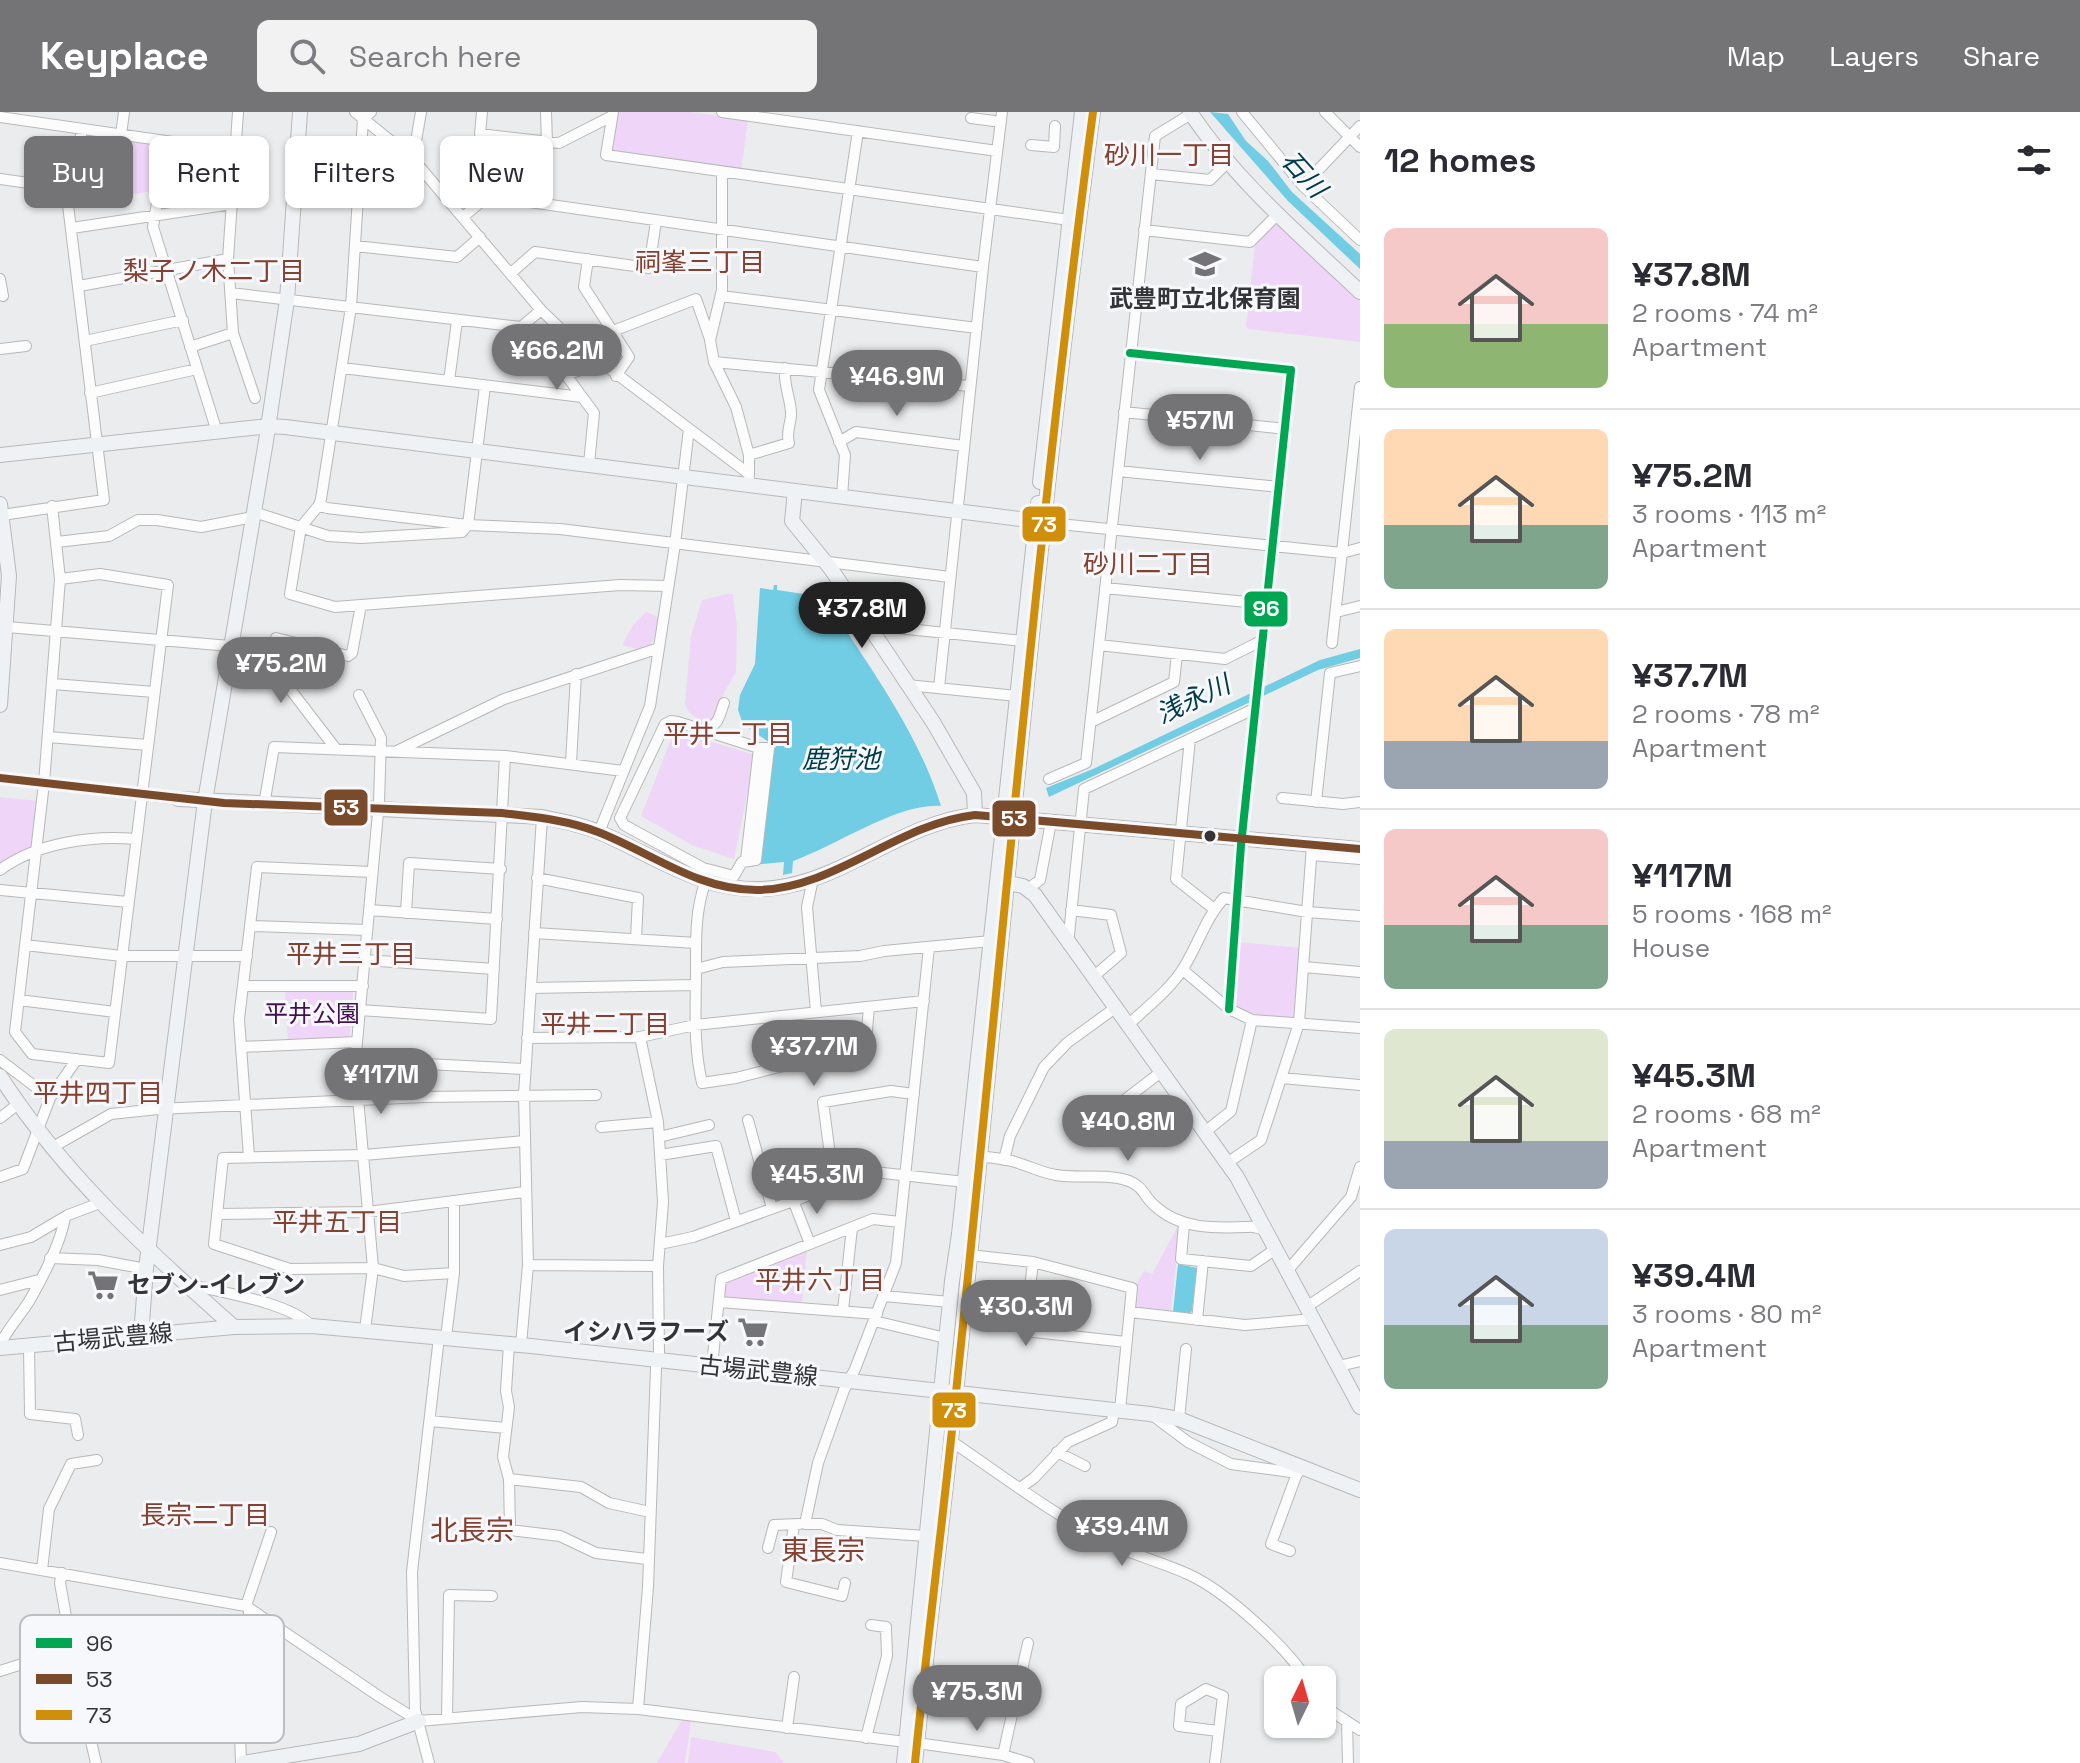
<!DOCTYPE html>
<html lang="en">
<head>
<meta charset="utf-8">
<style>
  :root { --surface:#fff; --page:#f2f2f3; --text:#2b2b33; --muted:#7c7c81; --line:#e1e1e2; --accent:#747476 }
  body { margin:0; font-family:"Space Grotesk","Noto Sans JP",sans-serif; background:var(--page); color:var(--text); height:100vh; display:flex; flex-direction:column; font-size:30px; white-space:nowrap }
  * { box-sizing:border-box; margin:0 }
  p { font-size:26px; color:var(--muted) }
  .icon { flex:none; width:44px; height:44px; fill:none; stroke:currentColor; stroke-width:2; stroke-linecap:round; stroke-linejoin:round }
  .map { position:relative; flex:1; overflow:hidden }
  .drawer { display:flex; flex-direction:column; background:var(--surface); width:720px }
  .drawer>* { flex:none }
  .banner { position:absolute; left:24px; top:24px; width:760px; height:72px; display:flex; gap:16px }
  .needle { width:52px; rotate:5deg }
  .fabs { position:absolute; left:1264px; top:1554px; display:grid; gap:16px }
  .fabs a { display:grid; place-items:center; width:72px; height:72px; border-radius:12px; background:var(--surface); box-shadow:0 2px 6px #0004; font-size:40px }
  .price { position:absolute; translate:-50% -68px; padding:0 18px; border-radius:28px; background:var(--accent); color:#fff; font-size:26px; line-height:52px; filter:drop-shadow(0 2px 4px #0008) }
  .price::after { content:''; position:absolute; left:50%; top:48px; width:24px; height:18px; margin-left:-12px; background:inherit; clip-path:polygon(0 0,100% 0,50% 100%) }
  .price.on { background:#222; color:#fff }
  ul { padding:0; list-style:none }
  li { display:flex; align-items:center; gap:24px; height:200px; padding:0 24px }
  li+li { border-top:2px solid var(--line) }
  li span { display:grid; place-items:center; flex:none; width:224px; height:160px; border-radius:12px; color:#555 }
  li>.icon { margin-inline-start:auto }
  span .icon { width:96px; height:96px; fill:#fffc; stroke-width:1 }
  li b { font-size:34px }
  h2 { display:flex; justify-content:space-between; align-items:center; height:96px; padding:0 24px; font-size:34px }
  .tag { padding:0 28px; border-radius:12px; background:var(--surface); box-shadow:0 2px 6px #0004; font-size:28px; line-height:72px }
  .tag.on { background:var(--accent); color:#fff }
  header { display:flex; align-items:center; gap:48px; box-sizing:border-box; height:112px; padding:0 40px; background:var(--accent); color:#fff }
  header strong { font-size:38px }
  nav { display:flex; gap:44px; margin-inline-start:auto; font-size:28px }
  .search { width:560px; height:72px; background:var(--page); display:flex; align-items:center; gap:20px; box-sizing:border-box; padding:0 28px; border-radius:12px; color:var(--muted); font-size:30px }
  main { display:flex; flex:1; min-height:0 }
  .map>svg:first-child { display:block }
  .green { fill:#efd5f7 }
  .water { fill:#70cde3 }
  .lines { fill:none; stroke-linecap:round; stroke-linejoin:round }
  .street-casing { stroke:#b7b8b9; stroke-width:12 }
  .secondary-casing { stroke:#b7b8b9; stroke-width:16 }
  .street { stroke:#fcfcfc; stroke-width:10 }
  .secondary { stroke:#eff2f5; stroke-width:14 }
  .bus-1-casing { stroke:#f7f8fc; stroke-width:14 }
  .bus-2-casing { stroke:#f7f8fc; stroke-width:14 }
  .bus-3-casing { stroke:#f7f8fc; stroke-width:14 }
  .bus-1 { stroke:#00a651; stroke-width:8 }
  .bus-2 { stroke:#7a4b2a; stroke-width:8 }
  .bus-3 { stroke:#d08f0b; stroke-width:8 }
  .bus-dot { fill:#343436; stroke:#f7f8fc; stroke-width:3 }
  .labels { text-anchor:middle; stroke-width:6; stroke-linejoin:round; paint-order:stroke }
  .poi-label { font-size:24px; font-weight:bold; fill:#343436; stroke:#f7f8fc }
  .park-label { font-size:24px; fill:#440f51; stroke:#f7f8fc }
  .street-label { font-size:24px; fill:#343436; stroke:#f7f8fc }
  .neighbourhood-label { font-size:26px; fill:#86402f; stroke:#f7f8fc }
  .water-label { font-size:26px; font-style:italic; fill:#003b48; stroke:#f7f8fc }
  .quarter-label { font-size:28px; fill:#86402f; stroke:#f7f8fc }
  .key { fill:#f7f8fc; stroke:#bcbdc1; stroke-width:2 }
  .key-label { font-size:22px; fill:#343436 }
  .line-badge { stroke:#f7f8fc; stroke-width:3 }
  .badge-label { font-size:22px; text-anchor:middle; font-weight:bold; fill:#fff }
</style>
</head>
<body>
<header>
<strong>Keyplace</strong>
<div class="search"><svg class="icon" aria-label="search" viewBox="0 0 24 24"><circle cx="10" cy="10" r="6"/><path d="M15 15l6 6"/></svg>Search here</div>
<nav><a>Map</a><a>Layers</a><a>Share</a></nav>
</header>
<main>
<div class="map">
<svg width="1360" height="1651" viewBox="0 0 1360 1651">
  <rect width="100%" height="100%" fill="#ebeced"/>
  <!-- green -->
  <path class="green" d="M617,0H690L748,8L741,58L614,40L611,37Z
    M89,23L159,33L162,35L154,79L74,91L85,25Z
    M1275,112H1279L1360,189V230L1248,217L1246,214L1255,133Z
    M727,482H733L737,515L736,560L724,581L714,610L703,612L689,600L685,592L691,524L702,488Z
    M646,500L658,505C654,533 652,543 622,533L633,513Z
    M682,621L755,643L734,747L692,733L641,704L672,625Z
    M0,685L38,689L32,735L0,754Z
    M1238,830L1301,836L1295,903L1292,906L1252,903L1236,896L1234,891Z
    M285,878H351L353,881L350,923L347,926L288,929Z
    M1178,1114L1180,1115L1171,1199L1137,1196L1134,1194L1136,1173L1144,1159L1152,1162Z
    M807,1138L802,1191L726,1186L724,1182L725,1173L728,1169Z
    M682,1608L691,1609L685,1651H657Z
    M691,1625L775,1640L784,1651H688Z"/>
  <!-- water -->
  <path class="water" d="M1210,0L1228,2L1246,29L1268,49L1292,80L1360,142V157L1288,89Z
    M774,473H777V478L824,485C867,552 917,617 941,694C897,691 836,734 793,749L792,761L783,763L784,750L750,753L770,631L743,612L738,598L740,583L755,552L760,476L773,478Z
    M1360,537V546L1318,558L1049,685L1046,676L1093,657L1320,548Z
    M1178,1152L1197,1156L1192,1199L1190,1201L1173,1200Z"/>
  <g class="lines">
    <defs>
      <path id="street" d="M238,0L228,147L233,221L255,286
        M355,0L413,47L541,198L573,229L749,362L748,372
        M371,0L363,7L351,195L321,387L319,393L301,415L290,482L335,495L620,473L668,474
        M482,0L480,22L559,31L612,4
        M613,0L606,43L1069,108
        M722,0L997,39
        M1242,0L1303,74L1360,128
        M1325,0L1360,35
        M0,5L235,39
        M971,6L994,9
        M121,23L124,0
        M167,30L153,115L217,320
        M1031,33L1054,35L1055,14
        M413,47L421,0
        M722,60V178L710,228L714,250L736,295L749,343V362
        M1151,62L1210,68L1228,50
        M0,67L71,77
        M1303,74L1360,14
        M541,91L547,31L546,0
        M463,105L488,84L983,155
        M72,116L232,92
        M1144,118L1250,130L1279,101
        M355,134L457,145L480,125
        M588,147L584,175L629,245L616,264
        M511,161L535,140L649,156L656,109
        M0,167L3,184
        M79,174L228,147
        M231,181L521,215L541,198
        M721,184L977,216
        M613,219L696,187L710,227
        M85,229L183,208
        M190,235L233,221
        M0,237L26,234
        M1130,241L1291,258L1241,733L1229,897
        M714,250L970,274
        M342,256L582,285
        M449,269L457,209
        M90,281L197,257
        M1124,300L1286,317
        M839,330L856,320L964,334
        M749,343L789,331C786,320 790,315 791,304C792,289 783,274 785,256
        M589,352L594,301L566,263L600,251
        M1118,359L1279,375
        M842,384L845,343L819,278L858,19
        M319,393L327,396L468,413L560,417L950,465
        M52,394L60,467L44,671L15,920L32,942L109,951L168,473L100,462L60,467
        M254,400L328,424L361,426L462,420L468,413L485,274
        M2,403L104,388L68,93L82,17
        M1040,410L1342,441L1360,436
        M57,430L109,424L138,408H157L201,415L253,405
        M1105,476L1267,492
        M1336,500L1360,494
        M869,513L1022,529
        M7,515L242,535L283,568L336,637
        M276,526L348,544L352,541L361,493
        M1332,531L1360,275
        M1099,533L1225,547L1263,528
        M53,572L154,580
        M907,573L1017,584
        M939,576L983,155L1002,0
        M359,583L381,626L379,690L355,952L373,1156L365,1218
        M1091,610L1174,570L1177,542
        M705,620L706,615C719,615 720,601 724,591
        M48,625L148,633
        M1190,627L1176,767L1214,797
        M397,639L504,587L659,536
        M571,651L576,562
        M0,666L178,687
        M1049,667L1086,651L1155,24L1191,2
        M1282,686L1343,692L1360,690
        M1316,690L1330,561L1360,554
        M264,693L274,635L505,644L623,659
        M599,720L650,594L675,432L689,317
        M1312,743L1360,747
        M746,748L759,636L678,610L671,609L665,612L620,706L624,713L703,756L734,764L742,750L756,748L769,636H759
        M0,758C36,731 92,723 136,727
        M537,766L638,786L636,827
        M813,767L807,795L816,900
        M705,771C695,800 696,828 696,858C696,897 693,932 702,971L736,966L826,943L847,942L866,929L869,895
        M1029,776L1040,768L1051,710
        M0,778L128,790
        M369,798L497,807
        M1071,798L1111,803L1121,841L1093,865
        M406,801L409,751L501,757
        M251,814L367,818
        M534,821L696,831
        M1068,832L1084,677L1256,596
        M25,833L122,844H247
        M365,848L494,857
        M1304,855L1360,860
        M696,857L723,850L860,844L884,839L991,829
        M1183,858L1229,897L1252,908L1360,916
        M243,874H363
        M531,876L696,873
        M19,888L115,900
        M360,898L491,907L505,644
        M1128,913C1147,895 1170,878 1184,855C1198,833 1206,805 1224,786L1307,800L1360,804
        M527,926L640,925L695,913L924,889
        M241,935L357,930
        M0,948L50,986
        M1281,966L1360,973
        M424,985L426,952L525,957
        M1105,1003L1161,960
        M0,1006L18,992
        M748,1008L772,1096
        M601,1015L658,1010
        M1205,1020L1231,999L1252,908
        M659,1025L709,1013
        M53,1035L111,1002L158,997L424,985L596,983
        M660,1043L716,1034L736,1109
        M978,1044C990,1046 1003,1046 1015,1050C1029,1054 1042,1061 1056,1063C1080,1067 1107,1061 1129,1069C1143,1074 1145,1086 1155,1094C1181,1118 1216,1116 1248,1115C1256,1114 1259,1118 1266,1116
        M249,1045L239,907L257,755L372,760
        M1004,1048L1010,1024L1044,955L1067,931L1115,896
        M1227,1051L1261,1028L1299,911L1312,733
        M0,1065L23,1057L50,986L77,947
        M834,1073L823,990L891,979L914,982
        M793,1088L810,1132
        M217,1102L368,1100L524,1080
        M1184,1112L1181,1147L1251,1154L1277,1136
        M660,1132L693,1125L874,1060L965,1070
        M0,1133L31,1125L68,1103L100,1091
        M969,1143L1033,1150L1132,1176L1120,1298
        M50,1146L98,1148L146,1157
        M1033,1150L1025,1219L1126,1230
        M528,1153L658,1154
        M1288,1158L1351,1085L1360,1055
        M454,1161L404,1164L373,1156L290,1157L214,1132L223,1046L364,1043L524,1029
        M187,1172C220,1180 288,1190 312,1214
        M0,1178L39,1168
        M884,1184L950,1190
        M719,1190L877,1202
        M1308,1194L1360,1159
        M843,1198L852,1116
        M1130,1200L1245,1213L1314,1207
        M1197,1208L1203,1149
        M874,1209L946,1226
        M446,1225L454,1161V1089
        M509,1232L506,1279L509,1295L503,1345L509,1367L510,1418L560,1424L596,1441L647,1447
        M0,1233C9,1214 22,1202 31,1186C44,1163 61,1130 65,1105
        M521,1233L528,1153L524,982L542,705
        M29,1234L30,1302L75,1307L78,1323
        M712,1254L721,1167L873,1107L900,1110
        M1339,1254L1360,1249
        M1152,1303L1188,1330L1231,1352L1298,1361
        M1179,1307L1186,1237
        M430,1309L506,1316
        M951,1329C1000,1362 1047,1398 1099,1426C1128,1442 1160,1449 1190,1463C1226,1480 1286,1534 1307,1568
        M1057,1340L1085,1354
        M509,1367L581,1375L609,1391L650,1400
        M1020,1376L1034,1366L1068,1330L1112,1310L1114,1297
        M794,1413L786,1470L842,1484L845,1471
        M926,1424L837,1418L822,1412H805L818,1351L844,1278L855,1257L896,1151L929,835
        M768,1436L774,1413L799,1412
        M1290,1439L1271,1432L1299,1356
        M0,1451L246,1494L380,1585L419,1609L582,1595L638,1597L906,1630
        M42,1458L49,1397L71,1352L97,1348
        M62,1461L60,1471L79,1577L96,1651
        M246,1494L271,1420
        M0,1559L22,1552
        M1322,1593L1360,1618
        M638,1597L648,1475L656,1256L659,1240L658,1154L663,1090L658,1010L640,925
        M447,1606L449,1483L492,1484
        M1347,1610L1348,1651
        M787,1616L794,1565
        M866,1626L887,1544L886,1515L871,1513
        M917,1631L1003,1643L1029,1651
        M1003,1643L1028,1531
        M241,1651L240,1622L248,1558L249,1496
        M429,1651L415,1598L412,1460L439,1225
        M1215,1651L1223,1584L1206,1577L1181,1592L1179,1614L1218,1619"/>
      <path id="secondary" d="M1190,0C1235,68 1301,124 1360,180
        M0,343L269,314L285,315L1036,409
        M1040,370L1082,0
        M795,379L792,409L831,457L933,610L974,681L975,703
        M0,392L9,464L0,593
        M178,687L542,705C562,709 582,713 601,721C659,746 708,784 774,776C845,768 902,711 975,703L1360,737
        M1008,771L1023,774L1035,783L1237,1065L1360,1295
        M0,964C62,1061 149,1140 234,1215
        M141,1224L146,1157L205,689L266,329L287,188L300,0
        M0,1236L234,1215L312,1214L531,1234L1150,1302L1179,1307L1360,1378
        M243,1651L359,1632L419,1609
        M904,1651L952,1169L959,1122L1038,391
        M915,1651C928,1521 945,1391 958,1261C1002,841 1037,419 1093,0"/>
    </defs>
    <!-- street casing -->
    <use href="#street" class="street-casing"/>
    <!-- secondary casing -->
    <use href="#secondary" class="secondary-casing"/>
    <!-- street -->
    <use href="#street" class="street"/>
    <!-- secondary -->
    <use href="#secondary" class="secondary"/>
    <defs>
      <path id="bus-1" d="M1130,241L1291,258L1241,733L1229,897"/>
      <path id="bus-2" d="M0,666L224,691L502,701C535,705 567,708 598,720C652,741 697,778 757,778C835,777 897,712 975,703L1360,737"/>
      <path id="bus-3" d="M915,1651C928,1521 945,1391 958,1261C1002,841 1037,419 1093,0"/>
    </defs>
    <!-- bus-1 casing -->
    <use href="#bus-1" class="bus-1-casing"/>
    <!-- bus-2 casing -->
    <use href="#bus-2" class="bus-2-casing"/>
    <!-- bus-3 casing -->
    <use href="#bus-3" class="bus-3-casing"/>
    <!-- bus-1 -->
    <use href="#bus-1" class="bus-1"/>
    <!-- bus-2 -->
    <use href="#bus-2" class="bus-2"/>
    <!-- bus-3 -->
    <use href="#bus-3" class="bus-3"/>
  </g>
  <!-- icons -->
  <defs>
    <symbol id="school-bare" viewBox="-9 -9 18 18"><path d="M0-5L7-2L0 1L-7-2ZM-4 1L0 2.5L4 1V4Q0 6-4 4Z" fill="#747476" stroke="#f7f8fc" stroke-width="2.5" paint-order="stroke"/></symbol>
    <symbol id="supermarket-bare" viewBox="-9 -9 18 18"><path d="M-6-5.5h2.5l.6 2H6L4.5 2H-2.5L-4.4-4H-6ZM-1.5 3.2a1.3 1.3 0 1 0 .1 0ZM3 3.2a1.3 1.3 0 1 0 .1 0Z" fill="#747476" stroke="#f7f8fc" stroke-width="2.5" paint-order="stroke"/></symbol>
  </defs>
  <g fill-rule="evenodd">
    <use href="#school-bare" x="1183" y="130" width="44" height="44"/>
    <use href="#supermarket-bare" x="81" y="1151" width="44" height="44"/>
    <use href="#supermarket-bare" x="731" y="1198" width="44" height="44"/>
  </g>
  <!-- markers -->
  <circle class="bus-dot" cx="1210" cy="724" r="7"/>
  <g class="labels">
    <!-- poi labels -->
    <g class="poi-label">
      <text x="1205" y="195">武豊町立北保育園</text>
      <text x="127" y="1181" text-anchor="start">セブン-イレブン</text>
      <text x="729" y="1228" text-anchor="end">イシハラフーズ</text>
    </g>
    <!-- park labels -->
    <g class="park-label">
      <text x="312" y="910">平井公園</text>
    </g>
    <!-- street labels -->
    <g class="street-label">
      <text transform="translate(113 1226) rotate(-5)" y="8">古場武豊線</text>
      <text transform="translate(758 1259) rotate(6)" y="8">古場武豊線</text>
    </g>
    <!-- neighbourhood labels -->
    <g class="neighbourhood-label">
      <text x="1169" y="52">砂川一丁目</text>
      <text x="700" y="159">祠峯三丁目</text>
      <text x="214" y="168">梨子ノ木二丁目</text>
      <text x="1148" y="461">砂川二丁目</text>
      <text x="728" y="631">平井一丁目</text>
      <text x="351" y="851">平井三丁目</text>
      <text x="605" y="921">平井二丁目</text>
      <text x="98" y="990">平井四丁目</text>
      <text x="337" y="1119">平井五丁目</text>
      <text x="820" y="1177">平井六丁目</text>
      <text x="205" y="1412">長宗二丁目</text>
    </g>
    <!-- water labels -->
    <g class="water-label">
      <text transform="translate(1304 62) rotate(48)" y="9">石川</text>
      <text transform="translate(1193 587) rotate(-25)" y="9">浅永川</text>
      <text x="841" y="656">鹿狩池</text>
    </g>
    <!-- quarter labels -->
    <g class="quarter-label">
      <text x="472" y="1428">北長宗</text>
      <text x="823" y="1448">東長宗</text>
    </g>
  </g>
  <!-- legend -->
  <rect x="20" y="1503" width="264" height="128" rx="12" class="key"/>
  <rect x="36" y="1526" width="36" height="10" fill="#00a651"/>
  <rect x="36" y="1562" width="36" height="10" fill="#7a4b2a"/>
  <rect x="36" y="1598" width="36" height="10" fill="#d08f0b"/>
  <g class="key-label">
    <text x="86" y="1539">96</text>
    <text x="86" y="1575">53</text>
    <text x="86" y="1611">73</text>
  </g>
  <g class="line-badge">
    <rect x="1021" y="393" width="46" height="38" rx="8" fill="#d08f0b"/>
    <rect x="1243" y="478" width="46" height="38" rx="8" fill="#00a651"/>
    <rect x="323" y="676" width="46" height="39" rx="8" fill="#7a4b2a"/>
    <rect x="991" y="687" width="46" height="39" rx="8" fill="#7a4b2a"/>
    <rect x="931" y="1279" width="46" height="38" rx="8" fill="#d08f0b"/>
  </g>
  <g class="badge-label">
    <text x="1044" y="420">73</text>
    <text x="1266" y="504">96</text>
    <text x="346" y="703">53</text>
    <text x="1014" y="714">53</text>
    <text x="954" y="1306">73</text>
  </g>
</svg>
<div class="fabs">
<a><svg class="needle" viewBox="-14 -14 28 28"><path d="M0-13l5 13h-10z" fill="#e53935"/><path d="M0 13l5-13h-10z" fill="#7c7c81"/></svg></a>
</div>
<b class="price" style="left:557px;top:280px">¥66.2M</b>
<b class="price" style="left:897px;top:306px">¥46.9M</b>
<b class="price" style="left:1200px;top:350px">¥57M</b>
<b class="price on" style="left:862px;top:538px">¥37.8M</b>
<b class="price" style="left:281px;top:593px">¥75.2M</b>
<b class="price" style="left:814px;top:976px">¥37.7M</b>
<b class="price" style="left:381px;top:1004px">¥117M</b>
<b class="price" style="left:1128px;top:1051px">¥40.8M</b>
<b class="price" style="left:817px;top:1104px">¥45.3M</b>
<b class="price" style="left:1026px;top:1236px">¥30.3M</b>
<b class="price" style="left:1122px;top:1456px">¥39.4M</b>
<b class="price" style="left:977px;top:1621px">¥75.3M</b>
<div class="banner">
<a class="tag on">Buy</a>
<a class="tag">Rent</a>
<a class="tag">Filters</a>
<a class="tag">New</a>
</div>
</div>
<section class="drawer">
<h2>12 homes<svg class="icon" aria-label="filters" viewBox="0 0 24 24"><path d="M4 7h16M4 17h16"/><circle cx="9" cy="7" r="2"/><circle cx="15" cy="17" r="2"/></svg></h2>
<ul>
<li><span style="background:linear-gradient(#f6c9c9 60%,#8fb573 0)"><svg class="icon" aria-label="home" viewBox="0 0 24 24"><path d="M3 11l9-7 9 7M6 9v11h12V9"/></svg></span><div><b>¥37.8M</b><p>2 rooms · 74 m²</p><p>Apartment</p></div></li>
<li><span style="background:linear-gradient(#ffd9b3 60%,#7fa58c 0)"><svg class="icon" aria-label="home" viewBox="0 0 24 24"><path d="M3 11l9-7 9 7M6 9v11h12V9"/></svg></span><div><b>¥75.2M</b><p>3 rooms · 113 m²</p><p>Apartment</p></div></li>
<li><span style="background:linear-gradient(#ffd9b3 70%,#9aa5b1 0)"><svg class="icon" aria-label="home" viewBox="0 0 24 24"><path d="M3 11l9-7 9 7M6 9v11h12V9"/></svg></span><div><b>¥37.7M</b><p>2 rooms · 78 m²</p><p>Apartment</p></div></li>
<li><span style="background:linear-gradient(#f6c9c9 60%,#7fa58c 0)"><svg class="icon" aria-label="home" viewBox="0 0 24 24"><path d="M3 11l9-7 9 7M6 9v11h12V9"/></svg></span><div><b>¥117M</b><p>5 rooms · 168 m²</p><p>House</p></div></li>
<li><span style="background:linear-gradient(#dfe7d0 70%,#9aa5b1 0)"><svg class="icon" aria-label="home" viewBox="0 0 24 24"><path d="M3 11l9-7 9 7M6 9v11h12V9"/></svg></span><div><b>¥45.3M</b><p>2 rooms · 68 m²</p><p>Apartment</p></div></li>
<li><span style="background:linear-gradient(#c9d6e8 60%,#7fa58c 0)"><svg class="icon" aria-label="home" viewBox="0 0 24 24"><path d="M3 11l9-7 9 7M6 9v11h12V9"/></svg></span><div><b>¥39.4M</b><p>3 rooms · 80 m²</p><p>Apartment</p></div></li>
</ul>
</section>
</main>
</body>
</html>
